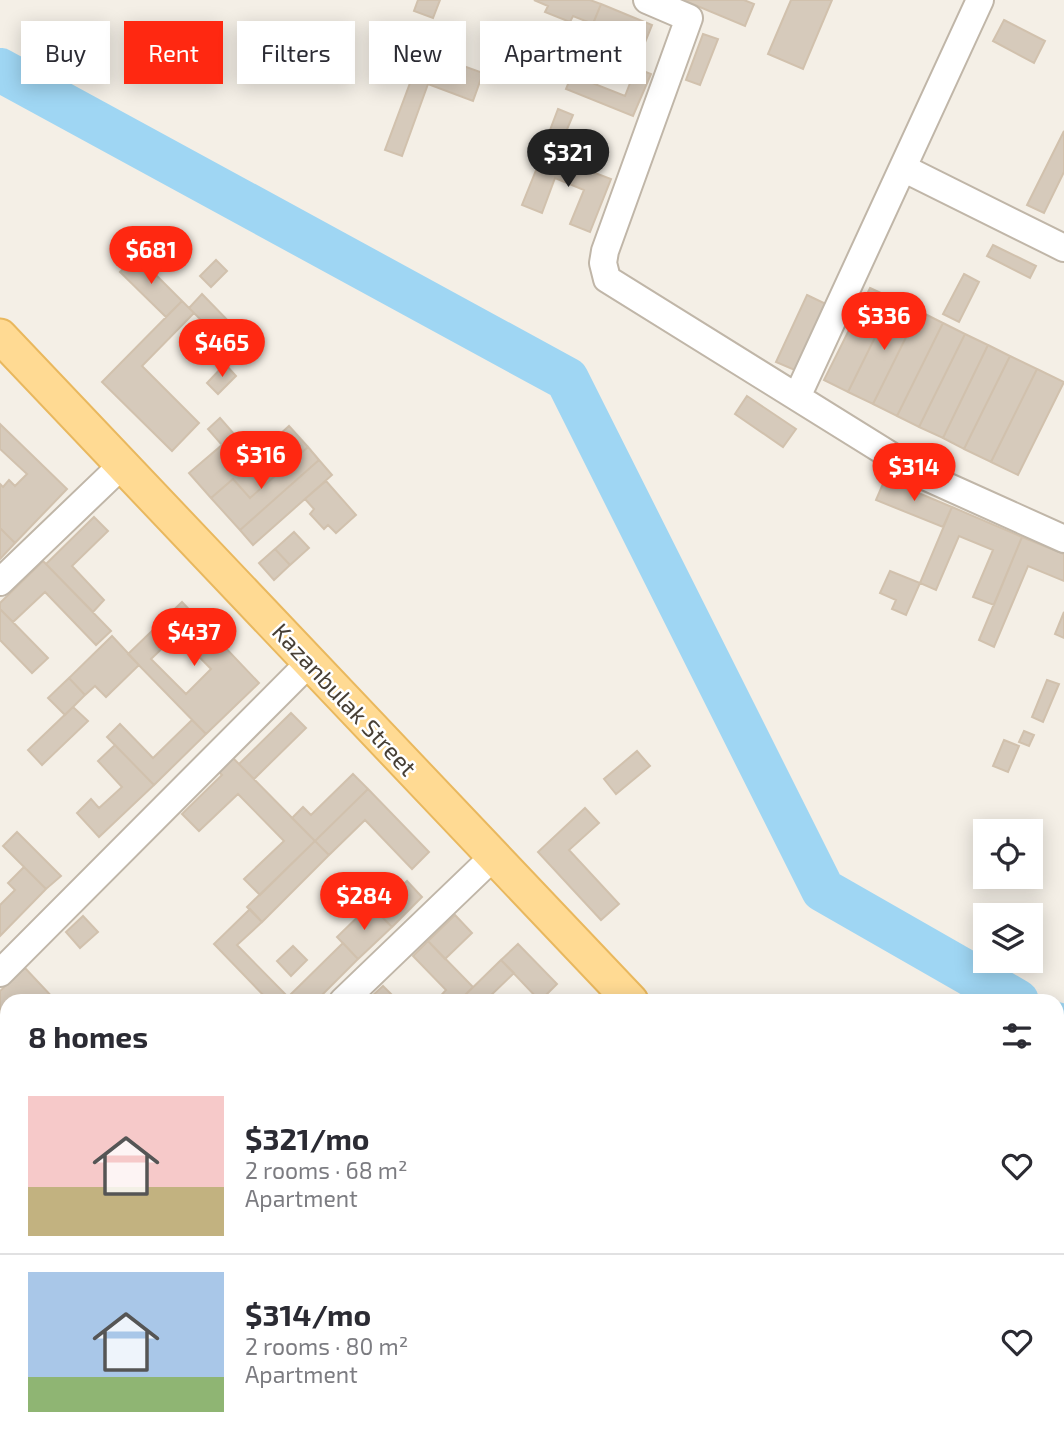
<!DOCTYPE html>
<html lang="en">
<head>
<meta charset="utf-8">
<style>
  :root { --surface:#fff; --page:#f7f7f7; --text:#2b2b33; --muted:#7c7c81; --line:#e1e1e2; --accent:#ff2811 }
  body { margin:0; font-family:"Exo 2",sans-serif; background:var(--page); color:var(--text); height:100vh; display:flex; flex-direction:column; font-size:26px; white-space:nowrap }
  * { box-sizing:border-box; margin:0 }
  p { font-size:23px; color:var(--muted) }
  .icon { flex:none; width:38px; height:38px; fill:none; stroke:currentColor; stroke-width:2; stroke-linecap:round; stroke-linejoin:round }
  .map { position:relative; flex:1; overflow:hidden }
  .side { position:absolute; left:0px; top:994px; width:1064px; height:450px; display:flex; flex-direction:column; background:var(--surface); border-radius:21px 21px 0 0; box-shadow:0 4px 18px #0003 }
  .side>* { flex:none }
  .hud { position:absolute; left:21px; top:21px; width:700px; height:63px; display:flex; gap:14px }
  .buttons { position:absolute; left:973px; top:819px; display:grid; gap:14px }
  .buttons a { display:grid; place-items:center; width:70px; height:70px; border-radius:0px; background:var(--surface); box-shadow:0 4px 18px #0003; font-size:35px }
  .price { position:absolute; translate:-50% -60px; padding:0 16px; border-radius:24px; background:var(--accent); color:#fff; font-size:23px; line-height:46px; filter:drop-shadow(0 2px 4px #0008) }
  .price::after { content:''; position:absolute; left:50%; top:42px; width:21px; height:16px; margin-left:-10px; background:inherit; clip-path:polygon(0 0,100% 0,50% 100%) }
  .price.active { background:#222; color:#fff }
  ul { padding:0; list-style:none }
  li { display:flex; align-items:center; gap:21px; height:175px; padding:0 28px }
  li+li { border-top:2px solid var(--line) }
  li span { display:grid; place-items:center; flex:none; width:196px; height:140px; border-radius:0px; color:#555 }
  li>.icon { margin-inline-start:auto }
  span .icon { width:84px; height:84px; fill:#fffc; stroke-width:1 }
  li b { font-size:30px }
  h2 { display:flex; justify-content:space-between; align-items:center; height:84px; padding:0 28px; font-size:30px }
  .pill { padding:0 24px; border-radius:0px; background:var(--surface); box-shadow:0 4px 18px #0003; font-size:24px; line-height:63px }
  .pill.active { background:var(--accent); color:#fff }
  .map>svg:first-child { display:block }
  .lines { fill:none; stroke-linecap:round; stroke-linejoin:round }
  .river { stroke:#9fd6f3; stroke-width:44 }
  .building { fill:#d6cabb; stroke:#d1c1ad; stroke-width:2; fill-rule:evenodd }
  .minor-casing { stroke:#c0b6a8; stroke-width:30 }
  .major-casing { stroke:#e9b85e; stroke-width:37 }
  .minor { stroke:#fff; stroke-width:26 }
  .major { stroke:#ffda93; stroke-width:33 }
  .labels { text-anchor:middle; stroke-width:5; stroke-linejoin:round; paint-order:stroke }
  .street-label { font-size:24px; fill:#473f35; stroke:#fff }
</style>
</head>
<body>
<div class="map">
<svg width="1064" height="1443" viewBox="0 0 1064 1443">
  <rect width="100%" height="100%" fill="#f4efe6"/>
  <g class="lines">
    <!-- river -->
    <path class="river" d="M0,70L567,379L823,890L1017,1001
      M1057,1024L1064,1028"/>
  </g>
  <!-- building -->
  <path class="building" d="M418,0H440L433,18L414,11Z
    M534,0H590L601,4L593,24L573,16L570,22L545,12L548,6Z
    M683,0H744L754,4L745,26Z
    M791,0H832L803,69L768,54Z
    M601,4L652,25L644,45L608,30L587,81L625,96L636,68L651,74L633,116L566,89Z
    M1004,20L1045,41L1034,63L993,41Z
    M703,34L718,39L700,85L686,80Z
    M422,51L483,73L473,101L428,84L402,156L385,150Z
    M558,109L573,115L558,151L544,146Z
    M1064,131V172L1044,213L1027,205Z
    M543,153L611,179L590,232L570,224L584,190L555,178L542,213L522,205Z
    M993,245L1036,266L1030,278L987,256Z
    M136,255L182,301L166,317L120,272Z
    M216,260L227,271L211,287L200,276Z
    M964,274L979,282L959,322L943,314Z
    M870,288L894,299L848,392L824,380Z
    M202,294L237,330L224,343L189,308Z
    M807,295L828,305L797,371L776,362Z
    M894,299L919,311L873,404L848,392Z
    M182,301L194,313L142,366L199,423L172,451L102,382Z
    M919,311L943,323L897,416L873,404Z
    M943,323L965,334L919,427L897,416Z
    M965,334L988,345L943,438L919,427Z
    M988,345L1010,356L964,449L943,438Z
    M1010,356L1037,369L991,462L964,449Z
    M225,364L236,376L218,394L207,383Z
    M1037,369L1064,382L1018,475L991,462Z
    M747,396L796,429L783,447L735,414Z
    M220,418L234,434L222,445L208,429Z
    M0,424L67,489L15,543L0,528V484L3,487L9,480L15,486L27,474L0,449Z
    M289,426L308,447L250,498L233,479L211,498L189,473L222,445L243,468Z
    M308,447L319,460L240,530L211,498L233,479L250,498Z
    M319,460L332,475L253,545L240,530Z
    M885,479L952,507L943,527L876,500Z
    M326,481L356,515L336,533L328,525L324,529L310,514L314,509L305,499Z
    M952,507L1022,537L994,605L973,597L993,550L959,536L936,590L920,583Z
    M94,517L108,531L72,566L104,600L93,612L46,564Z
    M0,528L15,543L0,559Z
    M294,532L309,548L290,565L275,549Z
    M1022,537L1064,554V581L1028,566L994,647L979,640Z
    M275,549L290,565L274,580L259,563Z
    M43,561L111,631L96,645L45,592L13,622L0,609V603Z
    M890,571L920,583L906,615L892,609L896,600L880,593Z
    M182,602L259,683L206,734L128,654ZM177,634L211,669L186,694L151,659Z
    M0,609L48,658L32,673L0,640Z
    M1064,612V638L1055,634Z
    M112,636L139,665L106,697L95,686L85,695L69,678Z
    M69,678L85,695L65,715L48,698Z
    M1047,680L1059,684L1043,722L1032,717Z
    M73,707L88,721L42,765L28,750Z
    M291,713L306,728L254,779L239,764Z
    M192,720L206,734L154,785L107,737L120,724L153,758Z
    M1024,731L1034,735L1029,746L1019,742Z
    M1004,740L1019,746L1008,772L993,766Z
    M115,745L154,785L99,837L77,813L91,799L99,808L122,787L98,761Z
    M637,751L650,766L616,794L604,779Z
    M231,756L315,841L260,895L244,879L284,841L238,794L199,831L182,814L222,775L217,770Z
    M353,774L368,789L315,841L292,818L303,807L311,815Z
    M368,789L429,852L412,869L365,820L329,855L315,841Z
    M585,808L599,823L569,850L619,904L601,920L538,852Z
    M17,832L61,876L46,889L3,846Z
    M315,841L329,855L262,922L247,907Z
    M24,867L46,889L0,936V905L15,890L8,883Z
    M407,881L422,897L392,927L376,911Z
    M370,905L392,927L358,959L337,937Z
    M250,909L262,922L237,945L288,997L343,943L358,959L316,1001H269L214,944Z
    M455,915L472,933L445,959L428,941Z
    M83,916L98,932L80,948L66,932Z
    M428,941L473,987L459,1001H436L446,990L413,956Z
    M518,944L557,984L540,1001L501,960Z
    M293,946L307,960L291,976L277,961Z
    M501,960L514,973L485,1001H459Z
    M25,968L56,1001H7V1018L0,1025V991Z
    M383,986L398,1001H373L370,998Z
    M0,1047L7,1055V1086L0,1079Z
    M7,1198V1231L0,1239V1205Z
    M153,1437H186L181,1443H148Z
    M340,1437H379L388,1443H348Z"/>
  <g class="lines">
    <defs>
      <path id="minor" d="M647,0L689,18L605,251L603,263L607,279L922,475L1064,539
        M903,168L1064,248
        M797,397L980,0
        M0,582L122,465
        M0,973L309,663
        M343,1001L493,857
        M332,1437L342,1443
        M419,1443L425,1437"/>
      <path id="major" d="M0,336L631,1001
        M1057,1367L1064,1370"/>
    </defs>
    <!-- minor casing -->
    <use href="#minor" class="minor-casing"/>
    <!-- major casing -->
    <use href="#major" class="major-casing"/>
    <!-- minor -->
    <use href="#minor" class="minor"/>
    <!-- major -->
    <use href="#major" class="major"/>
  </g>
  <g class="labels">
    <!-- street labels -->
    <g class="street-label">
      <text transform="translate(344 700) rotate(47)" y="8">Kazanbulak Street</text>
    </g>
  </g>
</svg>
<div class="buttons">
<a><svg class="icon" aria-label="locate" viewBox="0 0 24 24"><circle cx="12" cy="12" r="6"/><path d="M12 2v4M12 18v4M2 12h4M18 12h4"/></svg></a>
<a><svg class="icon" aria-label="layers" viewBox="0 0 24 24"><path d="M12 4l9 5-9 5-9-5zM3 14l9 5 9-5"/></svg></a>
</div>
<b class="price active" style="left:568px;top:189px">$321</b>
<b class="price" style="left:151px;top:286px">$681</b>
<b class="price" style="left:884px;top:352px">$336</b>
<b class="price" style="left:222px;top:379px">$465</b>
<b class="price" style="left:261px;top:491px">$316</b>
<b class="price" style="left:914px;top:503px">$314</b>
<b class="price" style="left:194px;top:668px">$437</b>
<b class="price" style="left:364px;top:932px">$284</b>
<div class="hud">
<a class="pill">Buy</a>
<a class="pill active">Rent</a>
<a class="pill">Filters</a>
<a class="pill">New</a>
<a class="pill">Apartment</a>
</div>
<section class="side">
<h2>8 homes<svg class="icon" aria-label="filters" viewBox="0 0 24 24"><path d="M4 7h16M4 17h16"/><circle cx="9" cy="7" r="2"/><circle cx="15" cy="17" r="2"/></svg></h2>
<ul>
<li><span style="background:linear-gradient(#f6c9c9 65%,#c2b280 0)"><svg class="icon" aria-label="home" viewBox="0 0 24 24"><path d="M3 11l9-7 9 7M6 9v11h12V9"/></svg></span><div><b>$321/mo</b><p>2 rooms · 68 m²</p><p>Apartment</p></div><svg class="icon" aria-label="heart" viewBox="0 0 24 24"><path d="M12 20l-8-8c-3-5 5-10 8-4 3-6 11-1 8 4z"/></svg></li>
<li><span style="background:linear-gradient(#a9c7e8 75%,#8fb573 0)"><svg class="icon" aria-label="home" viewBox="0 0 24 24"><path d="M3 11l9-7 9 7M6 9v11h12V9"/></svg></span><div><b>$314/mo</b><p>2 rooms · 80 m²</p><p>Apartment</p></div><svg class="icon" aria-label="heart" viewBox="0 0 24 24"><path d="M12 20l-8-8c-3-5 5-10 8-4 3-6 11-1 8 4z"/></svg></li>
</ul>
</section>
</div>
</body>
</html>
